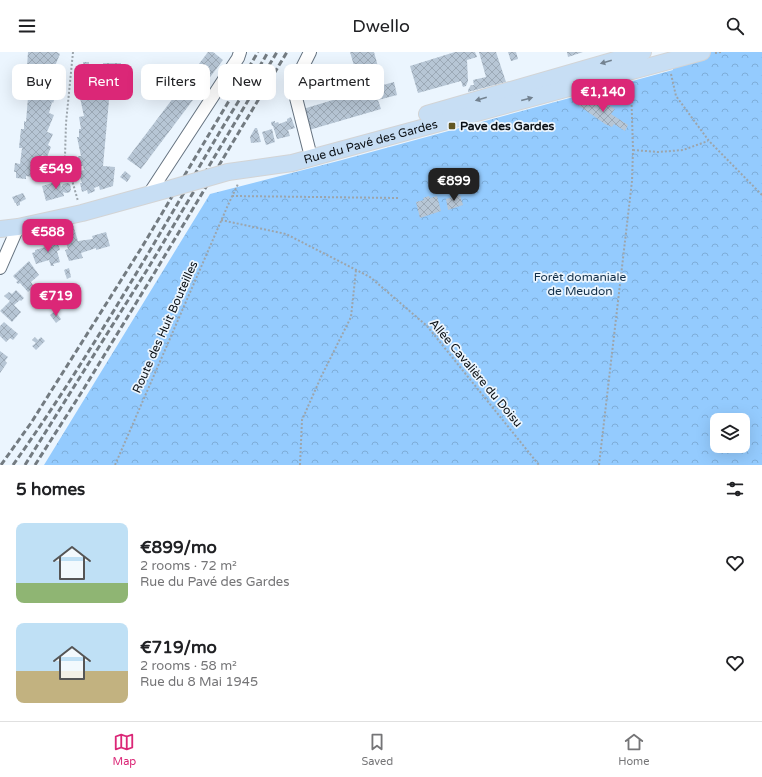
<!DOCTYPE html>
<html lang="en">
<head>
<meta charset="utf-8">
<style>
  :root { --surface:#fff; --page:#f6f6f6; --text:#202124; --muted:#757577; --line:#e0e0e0; --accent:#db2777 }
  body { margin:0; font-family:"Varela Round",sans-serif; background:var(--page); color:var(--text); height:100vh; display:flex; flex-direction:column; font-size:15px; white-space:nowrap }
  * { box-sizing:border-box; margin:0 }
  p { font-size:13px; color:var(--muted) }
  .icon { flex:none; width:22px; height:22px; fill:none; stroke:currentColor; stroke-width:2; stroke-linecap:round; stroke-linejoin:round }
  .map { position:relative; height:413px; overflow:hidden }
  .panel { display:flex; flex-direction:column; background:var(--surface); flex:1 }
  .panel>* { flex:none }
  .guide { position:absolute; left:12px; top:12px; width:400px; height:36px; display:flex; gap:8px }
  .tools { position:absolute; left:710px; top:361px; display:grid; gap:8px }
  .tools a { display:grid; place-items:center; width:40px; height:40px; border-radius:8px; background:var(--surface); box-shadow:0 4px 16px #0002; font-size:20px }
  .price { position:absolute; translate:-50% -34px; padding:0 9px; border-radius:8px; background:var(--accent); color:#fff; font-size:13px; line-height:26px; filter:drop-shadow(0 1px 2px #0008) }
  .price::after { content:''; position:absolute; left:50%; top:24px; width:12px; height:9px; margin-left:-6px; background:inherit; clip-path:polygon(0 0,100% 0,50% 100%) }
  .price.active { background:#222; color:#fff }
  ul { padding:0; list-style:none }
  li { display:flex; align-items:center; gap:12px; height:100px; padding:0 16px }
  li span { display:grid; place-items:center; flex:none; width:112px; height:80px; border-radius:8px; color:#555 }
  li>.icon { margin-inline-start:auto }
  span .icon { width:48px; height:48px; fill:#fffc; stroke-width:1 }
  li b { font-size:17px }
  h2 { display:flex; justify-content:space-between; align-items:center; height:48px; padding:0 16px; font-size:17px }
  .pill { padding:0 14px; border-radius:8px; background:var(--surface); box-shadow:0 4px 16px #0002; font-size:14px; line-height:36px }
  .pill.active { background:var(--accent); color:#fff }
  header { display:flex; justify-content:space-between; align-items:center; height:52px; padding:0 16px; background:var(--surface); font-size:18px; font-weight:600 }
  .menu { display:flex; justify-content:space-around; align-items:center; height:56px; border-top:1px solid var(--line); background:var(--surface); font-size:11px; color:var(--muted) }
  .menu a { display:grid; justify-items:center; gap:2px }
  .menu .active { color:var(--accent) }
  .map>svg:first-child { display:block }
  .forest { fill:url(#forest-crowns); fill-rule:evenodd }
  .building { fill:url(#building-cross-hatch) }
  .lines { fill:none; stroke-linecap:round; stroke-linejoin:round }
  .minor-casing { stroke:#667380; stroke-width:14 }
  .major-casing { stroke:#d3d4d5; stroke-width:18 }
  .path { stroke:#9ca5ac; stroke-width:2; stroke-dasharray:2 2; stroke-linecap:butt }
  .minor { stroke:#fff; stroke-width:12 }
  .major { stroke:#c7def4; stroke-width:16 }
  .rail { stroke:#737b81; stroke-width:3; stroke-dasharray:6 3; stroke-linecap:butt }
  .major-bridge-casing { stroke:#d3d4d5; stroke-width:18; stroke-linecap:butt }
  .major-bridge { stroke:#c7def4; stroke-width:16 }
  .oneway { fill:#738290 }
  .poi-dot { fill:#615622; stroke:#ebf5fe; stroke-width:1.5 }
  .labels { text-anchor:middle; stroke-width:3.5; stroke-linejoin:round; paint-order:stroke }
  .poi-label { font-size:12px; font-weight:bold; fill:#0c1116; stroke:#ebf5fe; text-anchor:start }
  .street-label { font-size:12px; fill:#0c1116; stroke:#ebf5fe }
  .park-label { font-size:12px; fill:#112e48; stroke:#ebf5fe }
</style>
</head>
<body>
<header><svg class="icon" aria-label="menu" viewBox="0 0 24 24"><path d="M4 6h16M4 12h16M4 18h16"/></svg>Dwello<svg class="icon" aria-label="search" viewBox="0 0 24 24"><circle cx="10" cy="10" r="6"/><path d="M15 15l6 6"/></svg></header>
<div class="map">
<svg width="762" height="413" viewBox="0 0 762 413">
  <defs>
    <pattern id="forest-crowns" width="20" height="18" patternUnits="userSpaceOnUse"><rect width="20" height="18" fill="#94cbfe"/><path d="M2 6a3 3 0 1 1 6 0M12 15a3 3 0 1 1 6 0" fill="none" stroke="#7eadd9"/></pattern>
    <pattern id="building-cross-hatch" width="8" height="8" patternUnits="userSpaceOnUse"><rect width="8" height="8" fill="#b7c6d5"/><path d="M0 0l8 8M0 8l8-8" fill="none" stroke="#9ca9b6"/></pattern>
  </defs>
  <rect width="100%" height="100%" fill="#ebf5fe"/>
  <!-- forest -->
  <path class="forest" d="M670,0H762V413H44L210,142L342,108L673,18ZM717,368H743V394H717Z"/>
  <!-- building -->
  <path class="building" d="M28,0H57L60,2L52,21L58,23L53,34H55L54,42L56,43L53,51L52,50L49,61L54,63L47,80L53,82L48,93L51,95L47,105L42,103L39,110L35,108L33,125L26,124V127L16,126V120H14L15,111L20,112L22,96H19L21,77H24V69L26,70L28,45L24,44L25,31H29L30,15H27Z
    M208,0H213L223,8L141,117L127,107Z
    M350,0H374L383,33L394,30L397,43L378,48L381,57L309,78L303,57L363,39L362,33L360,34Z
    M455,0H475L477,5L467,8L468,29L466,34L463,35L461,29L418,41L410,14Z
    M479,0H496L506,30L468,40V38L471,33H474L473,28L486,25Z
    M508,0H516L518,7L511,9Z
    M567,0H583L568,5Z
    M83,10H89V13H103V11H121V14H123V26L122,38L110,37L103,114L115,115L113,134L100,138L99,134L94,136L95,139L88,142L87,138L82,140L80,131H82L78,120L84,118L83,114H80L78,104H81L77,85H79V77H81L79,65L84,64L80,46L82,45L83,38H85L82,26L86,25Z
    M587,47L597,53L600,48L615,57L611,62L628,73L625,79L614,72L612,75L605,72L578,53L581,49Z
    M291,65L295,76L288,78L290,84L277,87L273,74H272L271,70L275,69V71L278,70L279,72L287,69V67Z
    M255,76H257L261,90L251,91L250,85Z
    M272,77L275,90L266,93L262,80Z
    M125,119L131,124L127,130L120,125Z
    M59,129L61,135L63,132L67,131L70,132L71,137L70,140L66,141L63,140L64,144L46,149L42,134Z
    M23,141L26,147L20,150V153L17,154L16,151H15L12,145Z
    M460,143L463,153L448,158L446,147Z
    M429,144L430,146L437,144L441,159L420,166L416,150L424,148L423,146Z
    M73,173L78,189L93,187L92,184L106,180L110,194L96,198V196L81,201L83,206L69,209L65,198L68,197L64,185L70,183L68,175Z
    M53,185L55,193L58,192L60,198L57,199L60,210L53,212L54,214H51L49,208L36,212L32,201L35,200V198L46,195L43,187Z
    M29,209L39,223L31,230L34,235L28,240L20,231L18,232L16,230L18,229L13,224Z
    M69,216L71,225L67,227L64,218Z
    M77,237L79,246L75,247L73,238Z
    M16,238L24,246L21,249L20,248L14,253L21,260L12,270L0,259L10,249L4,244L9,240L12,242Z
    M55,259L61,267L56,271L50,263Z
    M4,270L18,282L13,288L10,286L6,290L0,284V274Z
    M35,285L38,288L41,285L45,289L36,298L32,294L36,291L32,288Z
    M0,299L8,305L5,309L7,311L0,321Z"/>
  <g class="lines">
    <defs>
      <path id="minor" d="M309,97L293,34L310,0
        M149,142L238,6L240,0
        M0,216L18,175"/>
      <g id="major">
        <path d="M427,62L643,0"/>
        <path id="s1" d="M228,120L292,111L702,0"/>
        <path d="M0,177L18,175L82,161L169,137"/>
      </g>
    </defs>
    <!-- minor casing -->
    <use href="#minor" class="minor-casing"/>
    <!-- major casing -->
    <use href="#major" class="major-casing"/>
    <!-- path -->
    <path class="path" d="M73,0L66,71L65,104L78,149
      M715,1L721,0
      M671,22L676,44L709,89L762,143
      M633,98L658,100L683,98L708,89
      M232,144L400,146
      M221,168L286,182L370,225L427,274L539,413
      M115,413L228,153L238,132
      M300,413L302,368L321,325L351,265L356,218
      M599,413L632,129L633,98L631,32"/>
    <!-- minor -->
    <use href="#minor" class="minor"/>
    <!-- major -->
    <use href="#major" class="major"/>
    <!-- rail -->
    <path class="rail" d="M1,413L31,371L142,195L258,0
      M13,413C87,309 150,198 215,88C232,59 251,30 268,0
      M25,413L147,218L277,0
      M35,413L83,338L155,220L287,0"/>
    <defs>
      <path id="major-bridge" d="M169,137L228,120"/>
    </defs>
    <!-- major-bridge casing -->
    <use href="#major-bridge" class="major-bridge-casing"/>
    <!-- major-bridge -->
    <use href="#major-bridge" class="major-bridge"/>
  </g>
  <!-- one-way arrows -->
  <defs><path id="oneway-solid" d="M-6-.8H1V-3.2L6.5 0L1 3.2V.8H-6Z"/></defs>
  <g class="oneway">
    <use href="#oneway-solid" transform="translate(606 10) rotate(164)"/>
    <use href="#oneway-solid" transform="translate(481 47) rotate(164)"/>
    <use href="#oneway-solid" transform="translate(527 47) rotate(-15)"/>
  </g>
  <!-- markers -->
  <rect class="poi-dot" x="448" y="70" width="8" height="8" rx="2"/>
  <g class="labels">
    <!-- poi labels -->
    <g class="poi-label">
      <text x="460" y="78">Pave des Gardes</text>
    </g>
    <!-- street labels -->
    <g class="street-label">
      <text dy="4" stroke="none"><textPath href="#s1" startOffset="146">Rue du Pavé des Gardes</textPath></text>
      <text transform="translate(165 275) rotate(-66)" y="4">Route des Huit Bouteilles</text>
      <text transform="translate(476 321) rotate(50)" y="4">Allée Cavalière du Doisu</text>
    </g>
    <!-- park labels -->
    <g class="park-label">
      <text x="580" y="229">Forêt domaniale<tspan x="580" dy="14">de Meudon</tspan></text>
    </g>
  </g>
</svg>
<div class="tools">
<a><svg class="icon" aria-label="layers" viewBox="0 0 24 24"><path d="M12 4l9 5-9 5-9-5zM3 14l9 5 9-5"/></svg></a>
</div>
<b class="price" style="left:603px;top:61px">€1,140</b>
<b class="price" style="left:56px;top:138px">€549</b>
<b class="price active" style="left:454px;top:150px">€899</b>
<b class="price" style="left:48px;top:201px">€588</b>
<b class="price" style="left:56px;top:265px">€719</b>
<div class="guide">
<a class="pill">Buy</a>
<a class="pill active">Rent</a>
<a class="pill">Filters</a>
<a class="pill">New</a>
<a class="pill">Apartment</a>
</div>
</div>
<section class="panel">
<h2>5 homes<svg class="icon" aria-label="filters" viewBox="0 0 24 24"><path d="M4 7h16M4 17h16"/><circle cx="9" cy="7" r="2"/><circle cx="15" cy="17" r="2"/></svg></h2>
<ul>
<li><span style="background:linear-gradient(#bfe0f5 75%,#8fb573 0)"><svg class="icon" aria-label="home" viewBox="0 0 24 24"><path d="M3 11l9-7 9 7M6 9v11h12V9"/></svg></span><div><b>€899/mo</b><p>2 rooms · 72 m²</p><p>Rue du Pavé des Gardes</p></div><svg class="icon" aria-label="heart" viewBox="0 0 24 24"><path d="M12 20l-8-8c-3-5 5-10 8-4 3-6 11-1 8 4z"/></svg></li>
<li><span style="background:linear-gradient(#bfe0f5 60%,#c2b280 0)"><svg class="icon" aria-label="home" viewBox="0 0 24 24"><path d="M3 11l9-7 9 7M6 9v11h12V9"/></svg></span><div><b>€719/mo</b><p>2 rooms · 58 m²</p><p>Rue du 8 Mai 1945</p></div><svg class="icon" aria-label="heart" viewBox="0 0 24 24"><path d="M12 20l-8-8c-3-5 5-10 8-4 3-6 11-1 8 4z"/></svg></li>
</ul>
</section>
<nav class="menu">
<a class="active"><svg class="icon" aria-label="map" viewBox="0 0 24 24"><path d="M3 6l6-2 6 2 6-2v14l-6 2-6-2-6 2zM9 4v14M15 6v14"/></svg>Map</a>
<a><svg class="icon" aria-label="saved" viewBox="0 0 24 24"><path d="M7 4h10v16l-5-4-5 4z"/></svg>Saved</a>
<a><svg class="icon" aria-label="home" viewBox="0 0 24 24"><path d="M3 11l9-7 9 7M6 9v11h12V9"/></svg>Home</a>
</nav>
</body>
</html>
